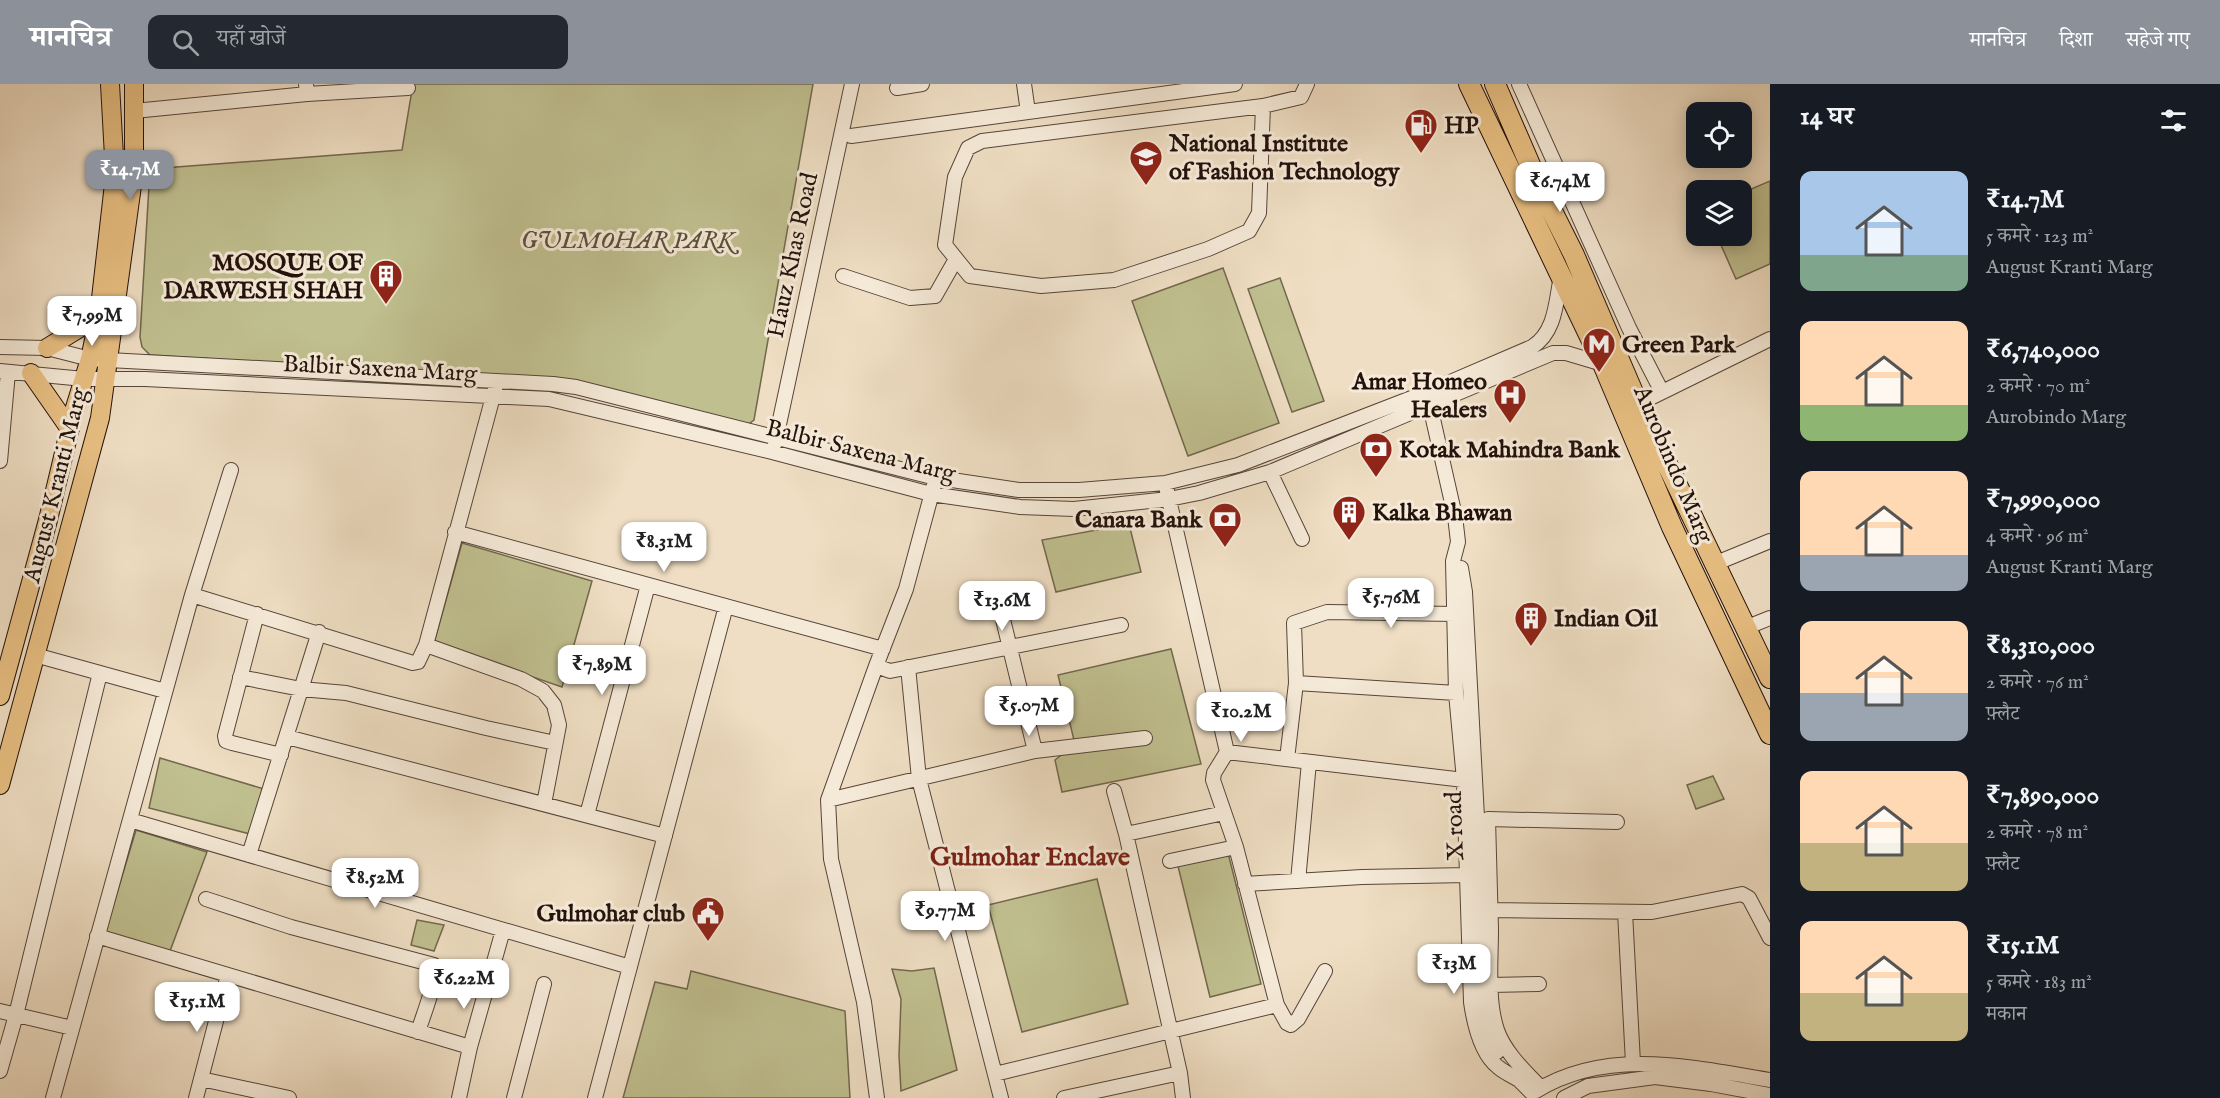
<!DOCTYPE html>
<html lang="hi">
<head>
<meta charset="utf-8">
<style>
  :root { --surface:#171b24; --page:#242831; --text:#f1f3f6; --muted:#9ea1a6; --accent:#8c9099 }
  body { margin:0; font-family:"IM FELL English","Noto Serif Devanagari",serif; background:var(--page); color:var(--text); height:100vh; display:flex; flex-direction:column; font-size:22px; white-space:nowrap }
  * { box-sizing:border-box; margin:0 }
  p { font-size:20px; color:var(--muted) }
  .icon { flex:none; width:33px; height:33px; fill:none; stroke:currentColor; stroke-width:2; stroke-linecap:round; stroke-linejoin:round }
  .map { position:relative; flex:1; overflow:hidden }
  .drawer { display:flex; flex-direction:column; background:var(--surface); width:450px }
  .drawer>* { flex:none }
  .buttons { position:absolute; left:1686px; top:18px; display:grid; gap:12px }
  .buttons a { display:grid; place-items:center; width:66px; height:66px; border-radius:12px; background:var(--surface); box-shadow:0 3px 15px #0003; font-size:30px }
  .price { position:absolute; translate:-50% -51px; padding:0 14px; border-radius:12px; background:#fff; color:#222; font-size:20px; line-height:39px; filter:drop-shadow(0 2px 3px #0008) }
  .price::after { content:''; position:absolute; left:50%; top:36px; width:18px; height:14px; margin-left:-9px; background:inherit; clip-path:polygon(0 0,100% 0,50% 100%) }
  .price.on { background:var(--accent); color:#fff }
  ul { padding:0; list-style:none }
  li { display:flex; align-items:center; gap:18px; height:150px; padding:0 30px }
  li span { display:grid; place-items:center; flex:none; width:168px; height:120px; border-radius:12px; color:#555 }
  li>.icon { margin-inline-start:auto }
  span .icon { width:72px; height:72px; fill:#fffc; stroke-width:1 }
  li b { font-size:26px }
  h2 { display:flex; justify-content:space-between; align-items:center; height:72px; padding:0 30px; font-size:26px }
  header { display:flex; align-items:center; gap:36px; box-sizing:border-box; height:84px; padding:0 30px; background:var(--accent); color:#fff }
  header strong { font-size:28px }
  nav { display:flex; gap:33px; margin-inline-start:auto; font-size:21px }
  .search { width:420px; height:54px; background:var(--page); display:flex; align-items:center; gap:15px; box-sizing:border-box; padding:0 21px; border-radius:12px; color:var(--muted); font-size:22px }
  main { display:flex; flex:1; min-height:0 }
  .map>svg:first-child { display:block }
  .green { fill:#c0bf8f; stroke:#72684e; stroke-width:1.5 }
  .lines { fill:none; stroke-linecap:round; stroke-linejoin:round }
  .minor-casing { stroke:#56453a; stroke-width:16 }
  .major-casing { stroke:#23120c; stroke-width:20 }
  .highway-casing { stroke:#23120c; stroke-width:22 }
  .minor { stroke:#f5ead8; stroke-width:14 }
  .major { stroke:#e8bf82; stroke-width:18 }
  .highway { stroke:#e8bf82; stroke-width:20 }
  .labels { text-anchor:middle; stroke-width:6; stroke-linejoin:round; paint-order:stroke }
  .poi-label { font-size:24px; font-weight:bold; fill:#23120c; stroke:#f5ead8; text-anchor:start }
  .park-label { font-size:24px; font-style:italic; fill:#5a4f3a; stroke:#f5ead8 }
  .street-label { font-size:24px; fill:#23120c; stroke:#f5ead8 }
  .neighbourhood-label { font-size:26px; font-weight:bold; fill:#7a1f14; stroke:#f5ead8 }
</style>
</head>
<body>
<header>
<strong>मानचित्र</strong>
<div class="search"><svg class="icon" aria-label="search" viewBox="0 0 24 24"><circle cx="10" cy="10" r="6"/><path d="M15 15l6 6"/></svg>यहाँ खोजें</div>
<nav><a>मानचित्र</a><a>दिशा</a><a>सहेजे गए</a></nav>
</header>
<main>
<div class="map">
<svg width="1770" height="1014" viewBox="0 0 1770 1014">
  <rect width="100%" height="100%" fill="#efdec3"/>
  <filter id="stains"><feTurbulence type="fractalNoise" baseFrequency=".00333" numOctaves="4"/><feColorMatrix values="0 0 0 0 .2 0 0 0 0 .09 0 0 0 0 .02 0 0 0 .5 -.17"/></filter>
  <radialGradient id="worn" r=".72"><stop offset=".6" stop-color="#630" stop-opacity="0"/><stop offset="1" stop-color="#630" stop-opacity=".3"/></radialGradient>
  <!-- green -->
  <path class="green" d="M413,0H813L754,336L746,342L529,294L150,271L142,263L140,253L150,85L402,66Z
    M1770,97V180L1736,195L1717,152H1742V109Z
    M1223,184L1279,339L1188,372L1132,217Z
    M1280,194L1324,317L1292,328L1248,205Z
    M1129,440L1141,488L1056,508L1042,456Z
    M462,459L592,497L562,603L434,559Z
    M1171,565L1201,680L1062,708L1055,676L1075,660L1058,591Z
    M160,674L264,705L250,750L149,724Z
    M1713,692L1724,715L1696,725L1687,701Z
    M136,746L207,768L170,867L105,849Z
    M1227,765L1261,900L1210,913L1177,778Z
    M1097,795L1128,920L1022,948L988,821Z
    M417,836L444,841L434,867L411,861Z
    M934,884L957,986L901,1007L899,972L901,915L892,885L912,887Z
    M691,887L845,927L850,1014H623L655,898L687,905Z"/>
  <g class="lines">
    <defs>
      <path id="minor" d="M306,0L307,10L408,4
        M1024,0L1028,28
        M1519,0L1629,244L1662,308
        M897,4L922,0
        M1263,22L1259,129L1249,147L1208,165L1114,196L1041,202L970,192L945,161L955,93L968,64L982,57L1263,22L1301,13L1307,0
        M134,27L307,10
        M851,52L1235,0
        M843,192L910,214L935,212L956,175
        M0,263L47,264L90,275L553,300L576,303L932,393L1019,406H1079L1165,399L1238,381L1427,308L1532,263C1556,248 1556,217 1561,192
        M0,287L84,295H145L549,315L772,368L931,410L1020,423L1074,425L1169,415L1199,409L1270,388L1553,269H1566L1603,280
        M1428,313L1455,432L1458,458L1453,477L1456,609L1464,696L1471,918C1474,939 1480,969 1498,983C1504,988 1512,992 1519,996
        M1638,320L1770,255
        M775,359L852,0
        M0,377L8,288
        M1270,388L1302,455
        M1167,407L1227,668L1214,689L1213,696L1236,763L1277,921L1287,939L1291,941L1298,935L1325,887
        M455,448L883,565
        M1714,480L1770,457
        M1461,484L1465,508L1477,733L1478,818L1484,925L1492,961L1497,968
        M192,511L413,579L418,578L426,561L495,305
        M999,519L1035,667
        M257,530L225,652L226,657L232,659L281,671
        M1745,544L1770,534
        M426,561L521,595L543,607L554,621L559,641L544,720
        M35,571L165,607
        M876,582L890,587L1121,541
        M908,583L919,695L1001,1014
        M240,593L301,605L346,609L486,644L555,659
        M1296,599L1456,609
        M287,653L665,752
        M1227,668L1464,696
        M1287,675L1296,599L1294,539L1327,528L1455,530
        M1114,707L1126,750L1180,989L1183,1014
        M828,716L1035,667L1145,654
        M587,731L648,501
        M130,736L630,883
        M1126,750L1224,729
        M249,771L319,548
        M1170,777L1236,763
        M1298,797L1309,678
        M1245,800L1362,793L1467,791
        M206,815L291,843L434,881C439,893 422,934 418,948
        M1490,826L1652,828L1742,810L1749,814L1770,854
        M1625,828L1633,979
        M97,852L470,963
        M1491,901L1539,900
        M0,927L72,944
        M0,987L16,931L100,589
        M995,990L1277,921
        M1514,991L1532,1009
        M201,995L289,1014
        M1541,1004C1525,987 1505,969 1497,946C1487,916 1491,877 1491,845C1490,809 1489,772 1488,735L1617,738
        M1536,1007C1607,963 1692,983 1770,996
        M53,1014L192,511L231,386
        M196,1014L228,891
        M459,1014L470,963L503,846
        M514,1014L544,900
        M595,1014L726,522
        M877,1014L864,918L831,775L828,716L876,582L906,505L934,401
        M1064,1014L1180,989
        M1564,1014L1588,1002L1655,993L1711,1000L1770,1011"/>
      <path id="major" d="M47,264L99,232
        M31,289L70,345
        M0,612L48,436L74,327L90,275L99,232L115,91L110,0
        M0,701L100,334L134,87V0"/>
      <path id="highway" d="M1469,0L1603,280L1672,443L1770,650
        M1495,0L1537,97L1574,171L1638,320L1770,594"/>
    </defs>
    <!-- minor casing -->
    <use href="#minor" class="minor-casing"/>
    <!-- major casing -->
    <use href="#major" class="major-casing"/>
    <!-- highway casing -->
    <use href="#highway" class="highway-casing"/>
    <!-- minor -->
    <use href="#minor" class="minor"/>
    <!-- major -->
    <use href="#major" class="major"/>
    <!-- highway -->
    <use href="#highway" class="highway"/>
  </g>
  <!-- icons -->
  <defs>
    <symbol id="fuel-pin" viewBox="-11 -11 22 30"><path d="M0 17L-7.5 6A9.5 9.5 0 1 1 7.5 6Z" fill="#8f2418" stroke="#f5ead8"/><path d="M-5.5-6h7V0h2V4h1.3V-2.5L3-4.5l.8-.8L6-3V5H2.5V1h-1V6h-7ZM-4.2-4.7v3.2H.2V-4.7Z" fill="#fff"/></symbol>
    <symbol id="university-pin" viewBox="-11 -11 22 30"><path d="M0 17L-7.5 6A9.5 9.5 0 1 1 7.5 6Z" fill="#8f2418" stroke="#f5ead8"/><path d="M0-5L7-2L0 1L-7-2ZM-4 1L0 2.5L4 1V4Q0 6-4 4Z" fill="#fff"/></symbol>
    <symbol id="building-pin" viewBox="-11 -11 22 30"><path d="M0 17L-7.5 6A9.5 9.5 0 1 1 7.5 6Z" fill="#8f2418" stroke="#f5ead8"/><path d="M-4-6H4V6H1V3H-1V6H-4ZM-2.5-4.3h1.7v1.8h-1.7ZM.8-4.3h1.7v1.8H.8ZM-2.5-1h1.7V.8h-1.7ZM.8-1h1.7V.8H.8Z" fill="#fff"/></symbol>
    <symbol id="metro-pin" viewBox="-11 -11 22 30"><path d="M0 17L-7.5 6A9.5 9.5 0 1 1 7.5 6Z" fill="#8f2418" stroke="#f5ead8"/><path d="M-5.5 5V-5H-3L0 0L3-5H5.5V5H3V-.5L0 4L-3-.5V5Z" fill="#fff"/></symbol>
    <symbol id="hospital-pin" viewBox="-11 -11 22 30"><path d="M0 17L-7.5 6A9.5 9.5 0 1 1 7.5 6Z" fill="#8f2418" stroke="#f5ead8"/><path d="M-5-5h3v3.5h4V-5h3V5h-3V1.5h-4V5h-3Z" fill="#fff"/></symbol>
    <symbol id="bank-pin" viewBox="-11 -11 22 30"><path d="M0 17L-7.5 6A9.5 9.5 0 1 1 7.5 6Z" fill="#8f2418" stroke="#f5ead8"/><path d="M-6-4H6V4H-6ZM0-2.3a2.3 2.3 0 1 0 0 4.6a2.3 2.3 0 1 0 0-4.6Z" fill="#fff"/></symbol>
    <symbol id="civic-pin" viewBox="-11 -11 22 30"><path d="M0 17L-7.5 6A9.5 9.5 0 1 1 7.5 6Z" fill="#8f2418" stroke="#f5ead8"/><path d="M-.6-6.5H3V-4.5H.6V-3L4-1V1h2V6H-6V1h2V-1L-.6-3ZM-1.2 2.5V6h2.4V2.5Z" fill="#fff"/></symbol>
  </defs>
  <g fill-rule="evenodd">
    <use href="#fuel-pin" x="1402" y="22" width="38" height="52"/>
    <use href="#university-pin" x="1127" y="54" width="38" height="52"/>
    <use href="#building-pin" x="367" y="173" width="38" height="52"/>
    <use href="#metro-pin" x="1580" y="241" width="38" height="52"/>
    <use href="#hospital-pin" x="1491" y="292" width="38" height="52"/>
    <use href="#bank-pin" x="1357" y="346" width="38" height="52"/>
    <use href="#building-pin" x="1330" y="409" width="38" height="52"/>
    <use href="#bank-pin" x="1206" y="416" width="38" height="52"/>
    <use href="#building-pin" x="1512" y="515" width="38" height="52"/>
    <use href="#civic-pin" x="689" y="810" width="38" height="52"/>
  </g>
  <g class="labels">
    <!-- poi labels -->
    <g class="poi-label">
      <text x="1444" y="49">HP</text>
      <text x="1169" y="67">National Institute<tspan x="1169" dy="28">of Fashion Technology</tspan></text>
      <text x="363" y="186" text-anchor="end">MOSQUE OF<tspan x="363" dy="28">DARWESH SHAH</tspan></text>
      <text x="1622" y="268">Green Park</text>
      <text x="1487" y="305" text-anchor="end">Amar Homeo<tspan x="1487" dy="28">Healers</tspan></text>
      <text x="1399" y="373">Kotak Mahindra Bank</text>
      <text x="1372" y="436">Kalka Bhawan</text>
      <text x="1202" y="443" text-anchor="end">Canara Bank</text>
      <text x="1554" y="542">Indian Oil</text>
      <text x="685" y="837" text-anchor="end">Gulmohar club</text>
    </g>
    <!-- park labels -->
    <g class="park-label">
      <text x="627" y="164">GULMOHAR PARK</text>
    </g>
    <!-- street labels -->
    <g class="street-label">
      <text transform="translate(792 171) rotate(-78)" y="8">Hauz Khas Road</text>
      <text transform="translate(380 284) rotate(3)" y="8">Balbir Saxena Marg</text>
      <text transform="translate(861 366) rotate(14)" y="8">Balbir Saxena Marg</text>
      <text transform="translate(1674 380) rotate(67)" y="8">Aurobindo Marg</text>
      <text transform="translate(55 401) rotate(-76)" y="8">August Kranti Marg</text>
      <text transform="translate(1454 742) rotate(-92)" y="8">X road</text>
    </g>
    <!-- neighbourhood labels -->
    <g class="neighbourhood-label">
      <text x="1030" y="781">Gulmohar Enclave</text>
    </g>
  </g>
  <rect width="100%" height="100%" filter="url(#stains)"/>
  <rect width="100%" height="100%" fill="url(#worn)"/>
</svg>
<div class="buttons">
<a><svg class="icon" aria-label="locate" viewBox="0 0 24 24"><circle cx="12" cy="12" r="6"/><path d="M12 2v4M12 18v4M2 12h4M18 12h4"/></svg></a>
<a><svg class="icon" aria-label="layers" viewBox="0 0 24 24"><path d="M12 4l9 5-9 5-9-5zM3 14l9 5 9-5"/></svg></a>
</div>
<b class="price on" style="left:130px;top:117px">₹14.7M</b>
<b class="price" style="left:1560px;top:129px">₹6.74M</b>
<b class="price" style="left:92px;top:263px">₹7.99M</b>
<b class="price" style="left:664px;top:489px">₹8.31M</b>
<b class="price" style="left:1391px;top:545px">₹5.76M</b>
<b class="price" style="left:1002px;top:548px">₹13.6M</b>
<b class="price" style="left:602px;top:612px">₹7.89M</b>
<b class="price" style="left:1029px;top:653px">₹5.07M</b>
<b class="price" style="left:1241px;top:659px">₹10.2M</b>
<b class="price" style="left:375px;top:825px">₹8.52M</b>
<b class="price" style="left:945px;top:858px">₹9.77M</b>
<b class="price" style="left:1454px;top:911px">₹13M</b>
<b class="price" style="left:464px;top:926px">₹6.22M</b>
<b class="price" style="left:197px;top:949px">₹15.1M</b>
</div>
<section class="drawer">
<h2>14 घर<svg class="icon" aria-label="filters" viewBox="0 0 24 24"><path d="M4 7h16M4 17h16"/><circle cx="9" cy="7" r="2"/><circle cx="15" cy="17" r="2"/></svg></h2>
<ul>
<li><span style="background:linear-gradient(#a9c7e8 70%,#7fa58c 0)"><svg class="icon" aria-label="home" viewBox="0 0 24 24"><path d="M3 11l9-7 9 7M6 9v11h12V9"/></svg></span><div><b>₹14.7M</b><p>5 कमरे · 123 m²</p><p>August Kranti Marg</p></div></li>
<li><span style="background:linear-gradient(#ffd9b3 70%,#8fb573 0)"><svg class="icon" aria-label="home" viewBox="0 0 24 24"><path d="M3 11l9-7 9 7M6 9v11h12V9"/></svg></span><div><b>₹6,740,000</b><p>2 कमरे · 70 m²</p><p>Aurobindo Marg</p></div></li>
<li><span style="background:linear-gradient(#ffd9b3 70%,#9aa5b1 0)"><svg class="icon" aria-label="home" viewBox="0 0 24 24"><path d="M3 11l9-7 9 7M6 9v11h12V9"/></svg></span><div><b>₹7,990,000</b><p>4 कमरे · 96 m²</p><p>August Kranti Marg</p></div></li>
<li><span style="background:linear-gradient(#ffd9b3 60%,#9aa5b1 0)"><svg class="icon" aria-label="home" viewBox="0 0 24 24"><path d="M3 11l9-7 9 7M6 9v11h12V9"/></svg></span><div><b>₹8,310,000</b><p>2 कमरे · 76 m²</p><p>फ़्लैट</p></div></li>
<li><span style="background:linear-gradient(#ffd9b3 60%,#c2b280 0)"><svg class="icon" aria-label="home" viewBox="0 0 24 24"><path d="M3 11l9-7 9 7M6 9v11h12V9"/></svg></span><div><b>₹7,890,000</b><p>2 कमरे · 78 m²</p><p>फ़्लैट</p></div></li>
<li><span style="background:linear-gradient(#ffd9b3 60%,#c2b280 0)"><svg class="icon" aria-label="home" viewBox="0 0 24 24"><path d="M3 11l9-7 9 7M6 9v11h12V9"/></svg></span><div><b>₹15.1M</b><p>5 कमरे · 183 m²</p><p>मकान</p></div></li>
</ul>
</section>
</main>
</body>
</html>
